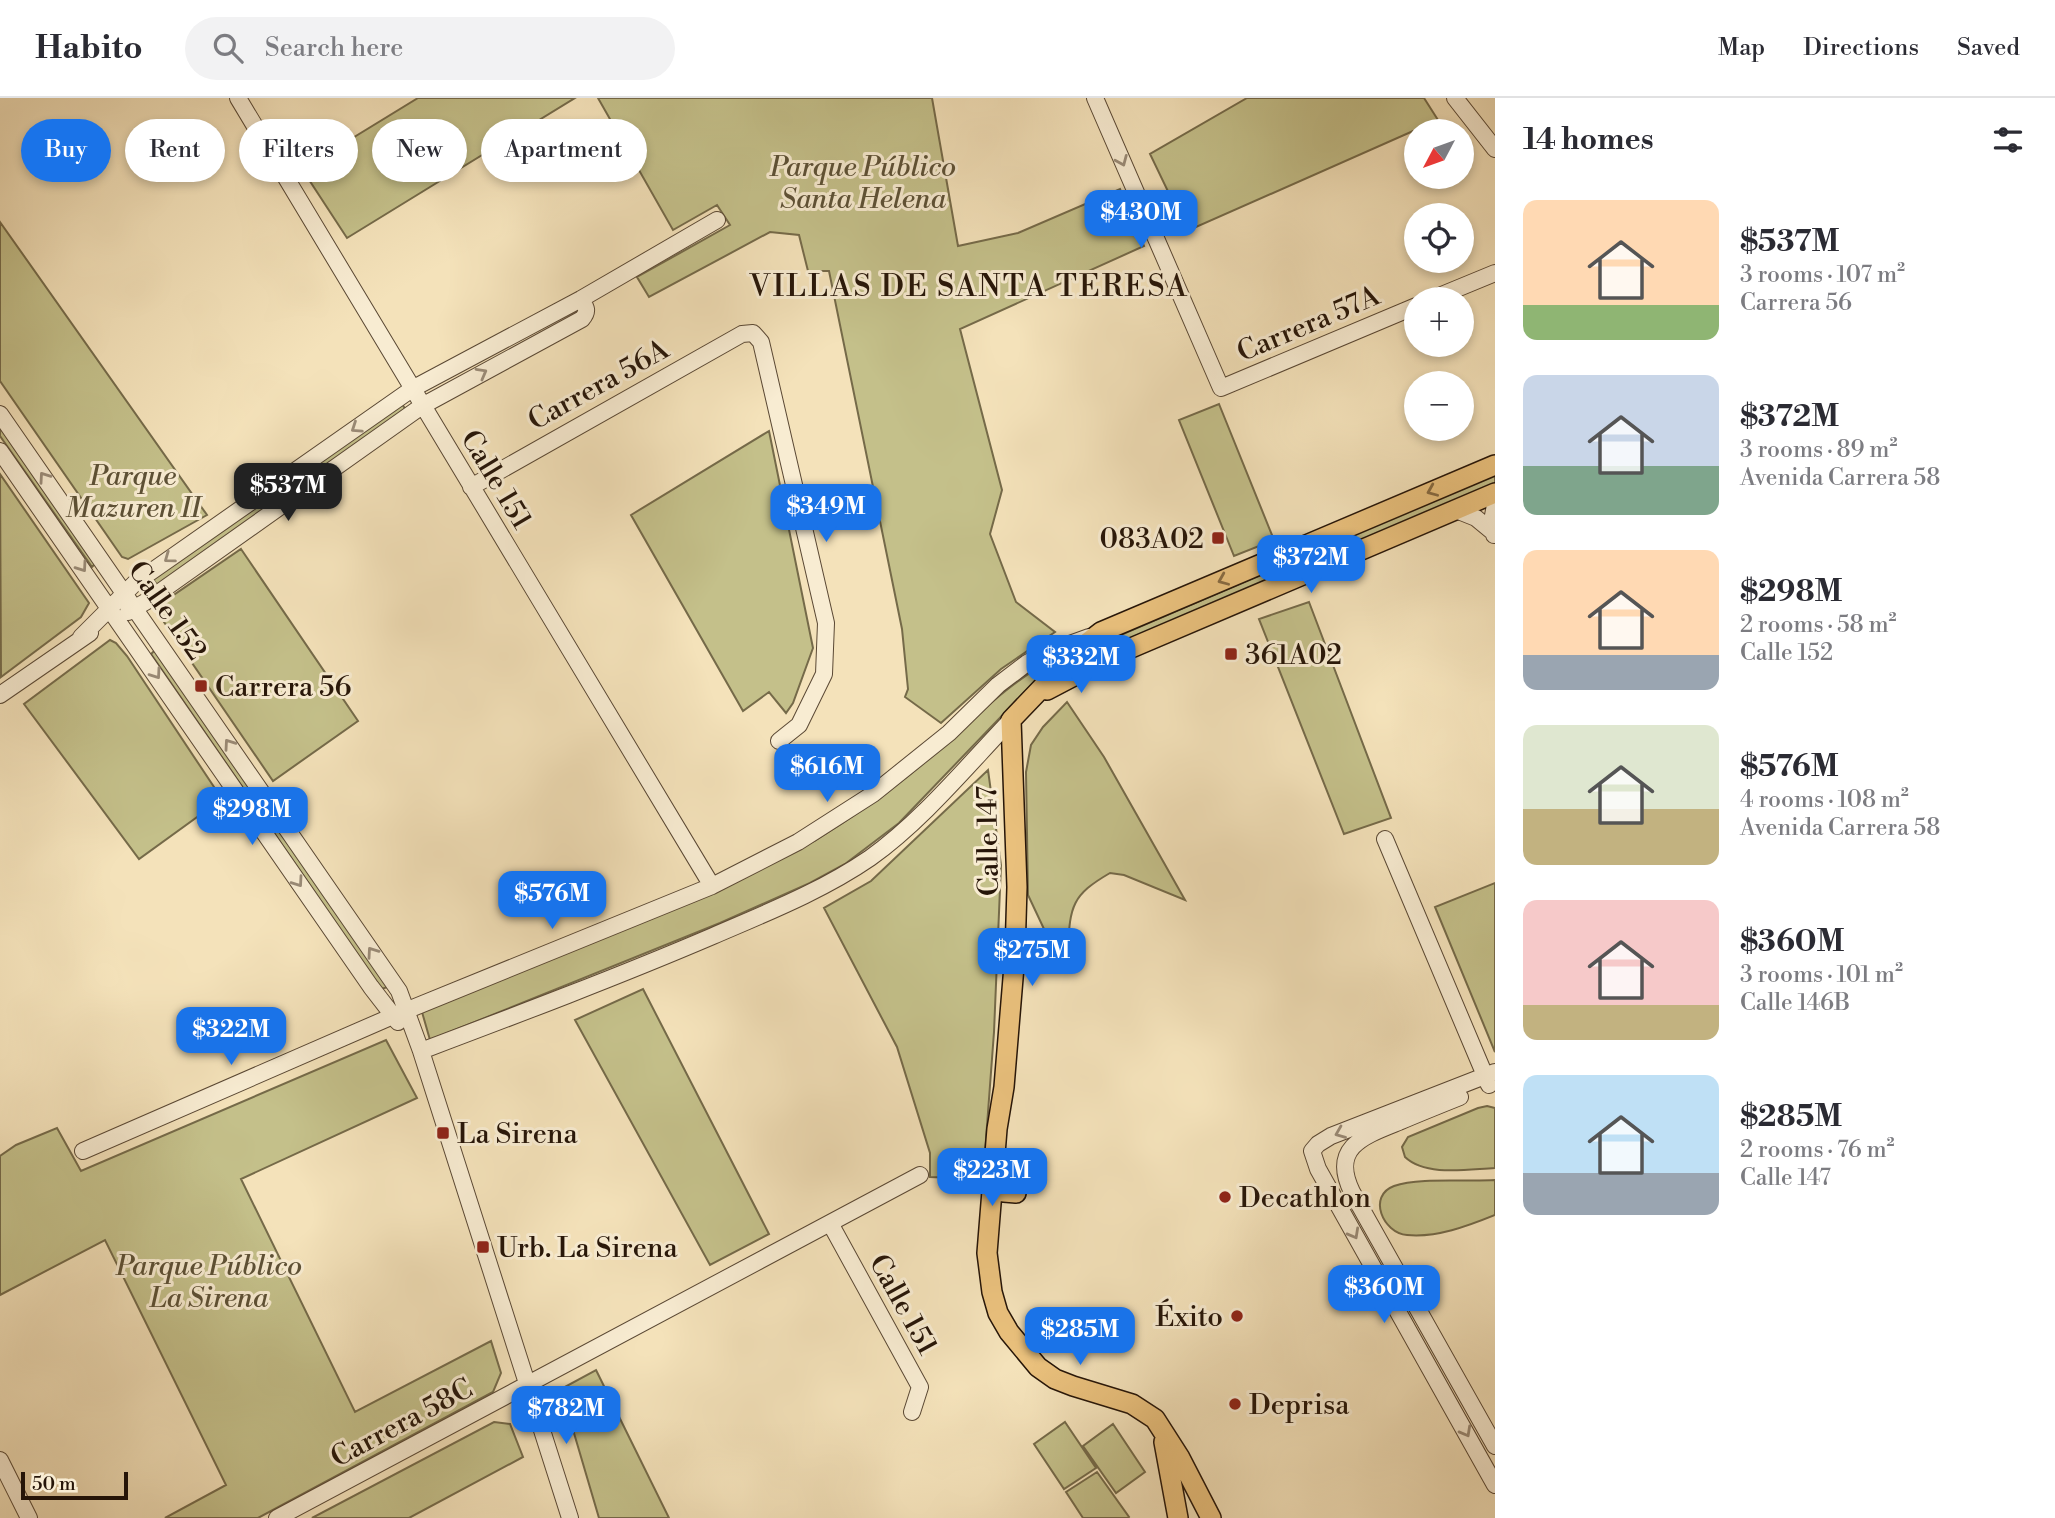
<!DOCTYPE html>
<html lang="en">
<head>
<meta charset="utf-8">
<style>
  :root { --surface:#fff; --page:#f2f2f3; --text:#2b2b33; --muted:#7c7c81; --line:#e1e1e2; --accent:#1a73e8 }
  body { margin:0; font-family:"Libre Bodoni",serif; background:var(--page); color:var(--text); height:100vh; display:flex; flex-direction:column; font-size:26px; white-space:nowrap }
  * { box-sizing:border-box; margin:0 }
  p { font-size:23px; color:var(--muted) }
  .icon { flex:none; width:38px; height:38px; fill:none; stroke:currentColor; stroke-width:2; stroke-linecap:round; stroke-linejoin:round }
  .map { position:relative; flex:1; overflow:hidden }
  .side { display:flex; flex-direction:column; background:var(--surface); width:560px }
  .side>* { flex:none }
  .hud { position:absolute; left:21px; top:21px; width:665px; height:63px; display:flex; gap:14px }
  .needle { width:46px; rotate:229deg }
  .controls { position:absolute; left:1404px; top:21px; display:grid; gap:14px }
  .controls a { display:grid; place-items:center; width:70px; height:70px; border-radius:50%; background:var(--surface); box-shadow:0 4px 10px #0003; font-size:35px }
  .scale { position:absolute; left:21px; bottom:18px; width:107px; box-sizing:border-box; padding-left:7px; border:4px solid #261508; border-top:0; font-size:19px; line-height:24px; white-space:nowrap; color:#261508; -webkit-text-stroke:5px #f8ecd2; paint-order:stroke }
  .price { position:absolute; translate:-50% -60px; padding:0 16px; border-radius:14px; background:var(--accent); color:#fff; font-size:23px; line-height:46px; filter:drop-shadow(0 2px 4px #0008) }
  .price::after { content:''; position:absolute; left:50%; top:42px; width:21px; height:16px; margin-left:-10px; background:inherit; clip-path:polygon(0 0,100% 0,50% 100%) }
  .price.active { background:#222; color:#fff }
  ul { padding:0; list-style:none }
  li { display:flex; align-items:center; gap:21px; height:175px; padding:0 28px }
  li span { display:grid; place-items:center; flex:none; width:196px; height:140px; border-radius:14px; color:#555 }
  li>.icon { margin-inline-start:auto }
  span .icon { width:84px; height:84px; fill:#fffc; stroke-width:1 }
  li b { font-size:30px }
  h2 { display:flex; justify-content:space-between; align-items:center; height:84px; padding:0 28px; font-size:30px }
  .chip { padding:0 24px; border-radius:32px; background:var(--surface); box-shadow:0 4px 10px #0003; font-size:24px; line-height:63px }
  .chip.active { background:var(--accent); color:#fff }
  header { display:flex; align-items:center; gap:42px; box-sizing:border-box; height:98px; padding:0 35px; background:var(--surface); border-bottom:2px solid var(--line) }
  header strong { font-size:33px }
  nav { display:flex; gap:38px; margin-inline-start:auto; font-size:24px }
  .search { width:490px; height:63px; background:var(--page); display:flex; align-items:center; gap:18px; box-sizing:border-box; padding:0 24px; border-radius:38px; color:var(--muted); font-size:26px }
  main { display:flex; flex:1; min-height:0 }
  .map>svg:first-child { display:block }
  .green { fill:#c4c08a; stroke:#756a49; stroke-width:2 }
  .lines { fill:none; stroke-linecap:round; stroke-linejoin:round }
  .minor-casing { stroke:#5a4834; stroke-width:18 }
  .major-casing { stroke:#261508; stroke-width:22 }
  .minor { stroke:#f8ecd2; stroke-width:16 }
  .major { stroke:#eac17d; stroke-width:19 }
  .oneway { stroke:#9a8b77 }
  .oneway2 { stroke:#886b42 }
  .poi-dot { fill:#8f2418; stroke:#f8ecd2; stroke-width:2.5 }
  .labels { text-anchor:middle; stroke-width:6; stroke-linejoin:round; paint-order:stroke }
  .park-label { font-size:28px; font-style:italic; fill:#5d5136; stroke:#f8ecd2 }
  .street-label { font-size:28px; fill:#261508; stroke:#f8ecd2 }
  .poi-label { font-size:28px; fill:#261508; stroke:#f8ecd2; text-anchor:start }
  .neighbourhood-label { font-size:30px; letter-spacing:2px; fill:#261508; stroke:#f8ecd2 }
</style>
</head>
<body>
<header>
<strong>Habito</strong>
<div class="search"><svg class="icon" aria-label="search" viewBox="0 0 24 24"><circle cx="10" cy="10" r="6"/><path d="M15 15l6 6"/></svg>Search here</div>
<nav><a>Map</a><a>Directions</a><a>Saved</a></nav>
</header>
<main>
<div class="map">
<svg width="1495" height="1420" viewBox="0 0 1495 1420">
  <rect width="100%" height="100%" fill="#f4e2ba"/>
  <filter id="stains"><feTurbulence type="fractalNoise" baseFrequency=".00286" numOctaves="4"/><feColorMatrix values="0 0 0 0 .2 0 0 0 0 .09 0 0 0 0 .02 0 0 0 .5 -.17"/></filter>
  <radialGradient id="worn" r=".72"><stop offset=".6" stop-color="#630" stop-opacity="0"/><stop offset="1" stop-color="#630" stop-opacity=".3"/></radialGradient>
  <!-- green -->
  <path class="green" d="M418,0H575L347,140L302,71Z
    M598,0H932L958,148L1018,135L1120,91L1144,148L960,231L1002,392L990,436L1016,504L1055,534L1001,571L941,625L905,599L908,591L902,531L829,173H808L799,137L770,134L649,199L637,179L730,127L717,107L673,132Z
    M1247,0H1424L1438,22L1187,133L1150,56Z
    M0,124L207,417L128,461L122,459L0,283Z
    M402,306L406,312L158,488L153,481Z
    M1219,306L1274,442L1234,458L1179,322Z
    M0,326L97,464L92,469L0,338Z
    M769,333L813,550L793,605L786,615L769,594L743,613L631,417Z
    M0,376L89,505L81,519L1,579Z
    M1495,376V387L1073,572L1100,547L1116,539Z
    M241,451L358,623L273,683L164,524L161,514L165,503Z
    M1309,504L1391,720L1344,736L1259,521Z
    M110,542L116,545L127,558L222,701L139,761L24,606Z
    M155,552L388,889L381,891L151,556Z
    M1061,556L899,725L845,766L810,785L720,825L430,942L422,914L816,742C848,722 879,701 909,677C959,636 1002,587 1061,556Z
    M1067,604L1104,659L1185,802L1124,777L1110,775C1072,797 1070,808 1068,850L1052,848L1028,797L1026,674L1031,647L1043,629Z
    M988,672L1001,767L994,934L983,1081L930,1079V1055L897,949L824,810L871,783Z
    M1495,785V954L1435,809Z
    M643,891L769,1136L710,1167L575,922Z
    M386,942L417,1000L241,1081L355,1314L491,1243L501,1275L493,1294L258,1420H165L226,1387L105,1142L0,1197V1058L16,1047L57,1030L81,1073Z
    M1487,1008L1495,1010V1070C1469,1071 1426,1079 1405,1059L1402,1049L1408,1039L1478,1010Z
    M1495,1082V1117C1468,1128 1436,1140 1407,1137C1383,1135 1367,1098 1394,1088C1419,1079 1466,1084 1495,1082Z
    M596,1272L669,1420H599L561,1291Z
    M494,1324L510,1326L523,1359L409,1420H312Z
    M1065,1324L1096,1370L1064,1391L1034,1346Z
    M1113,1326L1145,1374L1116,1395L1083,1348Z
    M1097,1374L1129,1419L1128,1420H1083L1066,1394Z"/>
  <g class="lines">
    <defs>
      <path id="minor" d="M238,0L712,788
        M1095,0L1221,290L1416,208
        M1455,0L1495,51
        M1432,201L1495,175
        M0,316L399,893L421,953L570,1420
        M0,353L371,889L398,924
        M471,389L742,236L753,235L761,244L826,525L824,576L799,627L779,643
        M1456,412L1476,420L1493,434
        M1494,437L1492,423L1495,407
        M128,514L147,503L422,308L582,221C589,213 586,209 581,201
        M81,539L135,485L412,291L581,201L717,122
        M0,597L90,535
        M1385,741L1489,987
        M421,953C519,916 617,879 713,838C766,815 822,793 870,760C922,723 967,668 1011,622
        M1495,974L1331,1038L1318,1046L1312,1053L1318,1071L1495,1387
        M1460,999C1440,1007 1420,1015 1399,1024C1364,1038 1330,1049 1352,1094L1495,1348
        M83,1053L393,918L712,788L798,744L873,696L949,635L998,587L1027,565L1045,555L1089,539
        M830,1125L920,1289L912,1314
        M0,1362L29,1420
        M277,1420L920,1077"/>
      <path id="major" d="M1047,592L1110,559L1495,395
        M993,1081L1004,1094L1016,1095
        M1164,1344L1178,1420
        M1211,1420L1180,1360L1155,1321L1132,1306L1073,1288L1055,1281L1038,1269L1009,1234L998,1215L992,1194L987,1155L997,1031L1004,989L1015,856L1017,789L1011,622L1079,551L1101,534L1495,367"/>
    </defs>
    <!-- minor casing -->
    <use href="#minor" class="minor-casing"/>
    <!-- major casing -->
    <use href="#major" class="major-casing"/>
    <!-- minor -->
    <use href="#minor" class="minor"/>
    <!-- major -->
    <use href="#major" class="major"/>
  </g>
  <!-- one-way arrows -->
  <defs><path id="oneway-chevron" d="M-2-3.5L2.5 0L-2 3.5" fill="none" stroke-width="1.6" stroke-linecap="round" stroke-linejoin="round" transform="scale(1.75)"/></defs>
  <g class="oneway">
    <use href="#oneway-chevron" transform="translate(1122 63) rotate(67)"/>
    <use href="#oneway-chevron" transform="translate(482 275) rotate(-29)"/>
    <use href="#oneway-chevron" transform="translate(356 330) rotate(146)"/>
    <use href="#oneway-chevron" transform="translate(44 379) rotate(-125)"/>
    <use href="#oneway-chevron" transform="translate(169 460) rotate(144)"/>
    <use href="#oneway-chevron" transform="translate(82 469) rotate(55)"/>
    <use href="#oneway-chevron" transform="translate(156 576) rotate(55)"/>
    <use href="#oneway-chevron" transform="translate(229 646) rotate(-125)"/>
    <use href="#oneway-chevron" transform="translate(298 784) rotate(55)"/>
    <use href="#oneway-chevron" transform="translate(372 854) rotate(-125)"/>
    <use href="#oneway-chevron" transform="translate(1340 1035) rotate(158)"/>
    <use href="#oneway-chevron" transform="translate(1354 1136) rotate(61)"/>
    <use href="#oneway-chevron" transform="translate(1466 1334) rotate(61)"/>
  </g>
  <g class="oneway2">
    <use href="#oneway-chevron" transform="translate(1432 393) rotate(157)"/>
    <use href="#oneway-chevron" transform="translate(1223 482) rotate(157)"/>
  </g>
  <!-- markers -->
  <g class="poi-dot">
    <rect x="1211" y="433" width="14" height="14" rx="3.5"/>
    <rect x="1224" y="549" width="14" height="14" rx="3.5"/>
    <rect x="194" y="581" width="14" height="14" rx="3.5"/>
    <rect x="436" y="1028" width="14" height="14" rx="3.5"/>
    <circle cx="1225" cy="1099" r="7"/>
    <rect x="476" y="1142" width="14" height="14" rx="3.5"/>
    <circle cx="1237" cy="1218" r="7"/>
    <circle cx="1235" cy="1306" r="7"/>
  </g>
  <g class="labels">
    <!-- park labels -->
    <g class="park-label">
      <text x="863" y="78">Parque Público<tspan x="863" dy="32">Santa Helena</tspan></text>
      <text x="133" y="387">Parque<tspan x="133" dy="32">Mazuren II</tspan></text>
      <text x="209" y="1177">Parque Público<tspan x="209" dy="32">La Sirena</tspan></text>
    </g>
    <!-- street labels -->
    <g class="street-label">
      <text transform="translate(1308 225) rotate(-23)" y="10">Carrera 57A</text>
      <text transform="translate(598 286) rotate(-29)" y="10">Carrera 56A</text>
      <text transform="translate(497 381) rotate(59)" y="10">Calle 151</text>
      <text transform="translate(168 512) rotate(55)" y="10">Calle 152</text>
      <text transform="translate(987 743) rotate(-91)" y="10">Calle 147</text>
      <text transform="translate(904 1206) rotate(61)" y="10">Calle 151</text>
      <text transform="translate(401 1324) rotate(-28)" y="10">Carrera 58C</text>
    </g>
    <!-- poi labels -->
    <g class="poi-label">
      <text x="1204" y="450" text-anchor="end">083A02</text>
      <text x="1245" y="566">361A02</text>
      <text x="215" y="598">Carrera 56</text>
      <text x="457" y="1045">La Sirena</text>
      <text x="1239" y="1109">Decathlon</text>
      <text x="497" y="1159">Urb. La Sirena</text>
      <text x="1223" y="1228" text-anchor="end">Éxito</text>
      <text x="1249" y="1316">Deprisa</text>
    </g>
    <!-- neighbourhood labels -->
    <g class="neighbourhood-label">
      <text x="969" y="198">VILLAS DE SANTA TERESA</text>
    </g>
  </g>
  <rect width="100%" height="100%" filter="url(#stains)"/>
  <rect width="100%" height="100%" fill="url(#worn)"/>
</svg>
<div class="controls">
<a><svg class="needle" viewBox="-14 -14 28 28"><path d="M0-13l5 13h-10z" fill="#e53935"/><path d="M0 13l5-13h-10z" fill="#7c7c81"/></svg></a>
<a><svg class="icon" aria-label="locate" viewBox="0 0 24 24"><circle cx="12" cy="12" r="6"/><path d="M12 2v4M12 18v4M2 12h4M18 12h4"/></svg></a>
<a>+</a>
<a>−</a>
</div>
<div class="scale">50 m</div>
<b class="price" style="left:1141px;top:152px">$430M</b>
<b class="price active" style="left:288px;top:425px">$537M</b>
<b class="price" style="left:826px;top:446px">$349M</b>
<b class="price" style="left:1311px;top:497px">$372M</b>
<b class="price" style="left:1081px;top:597px">$332M</b>
<b class="price" style="left:827px;top:706px">$616M</b>
<b class="price" style="left:252px;top:749px">$298M</b>
<b class="price" style="left:552px;top:833px">$576M</b>
<b class="price" style="left:1032px;top:890px">$275M</b>
<b class="price" style="left:231px;top:969px">$322M</b>
<b class="price" style="left:992px;top:1110px">$223M</b>
<b class="price" style="left:1384px;top:1227px">$360M</b>
<b class="price" style="left:1080px;top:1269px">$285M</b>
<b class="price" style="left:566px;top:1348px">$782M</b>
<div class="hud">
<a class="chip active">Buy</a>
<a class="chip">Rent</a>
<a class="chip">Filters</a>
<a class="chip">New</a>
<a class="chip">Apartment</a>
</div>
</div>
<section class="side">
<h2>14 homes<svg class="icon" aria-label="filters" viewBox="0 0 24 24"><path d="M4 7h16M4 17h16"/><circle cx="9" cy="7" r="2"/><circle cx="15" cy="17" r="2"/></svg></h2>
<ul>
<li><span style="background:linear-gradient(#ffd9b3 75%,#8fb573 0)"><svg class="icon" aria-label="home" viewBox="0 0 24 24"><path d="M3 11l9-7 9 7M6 9v11h12V9"/></svg></span><div><b>$537M</b><p>3 rooms · 107 m²</p><p>Carrera 56</p></div></li>
<li><span style="background:linear-gradient(#c9d6e8 65%,#7fa58c 0)"><svg class="icon" aria-label="home" viewBox="0 0 24 24"><path d="M3 11l9-7 9 7M6 9v11h12V9"/></svg></span><div><b>$372M</b><p>3 rooms · 89 m²</p><p>Avenida Carrera 58</p></div></li>
<li><span style="background:linear-gradient(#ffd9b3 75%,#9aa5b1 0)"><svg class="icon" aria-label="home" viewBox="0 0 24 24"><path d="M3 11l9-7 9 7M6 9v11h12V9"/></svg></span><div><b>$298M</b><p>2 rooms · 58 m²</p><p>Calle 152</p></div></li>
<li><span style="background:linear-gradient(#dfe7d0 60%,#c2b280 0)"><svg class="icon" aria-label="home" viewBox="0 0 24 24"><path d="M3 11l9-7 9 7M6 9v11h12V9"/></svg></span><div><b>$576M</b><p>4 rooms · 108 m²</p><p>Avenida Carrera 58</p></div></li>
<li><span style="background:linear-gradient(#f6c9c9 75%,#c2b280 0)"><svg class="icon" aria-label="home" viewBox="0 0 24 24"><path d="M3 11l9-7 9 7M6 9v11h12V9"/></svg></span><div><b>$360M</b><p>3 rooms · 101 m²</p><p>Calle 146B</p></div></li>
<li><span style="background:linear-gradient(#bfe0f5 70%,#9aa5b1 0)"><svg class="icon" aria-label="home" viewBox="0 0 24 24"><path d="M3 11l9-7 9 7M6 9v11h12V9"/></svg></span><div><b>$285M</b><p>2 rooms · 76 m²</p><p>Calle 147</p></div></li>
</ul>
</section>
</main>
</body>
</html>
